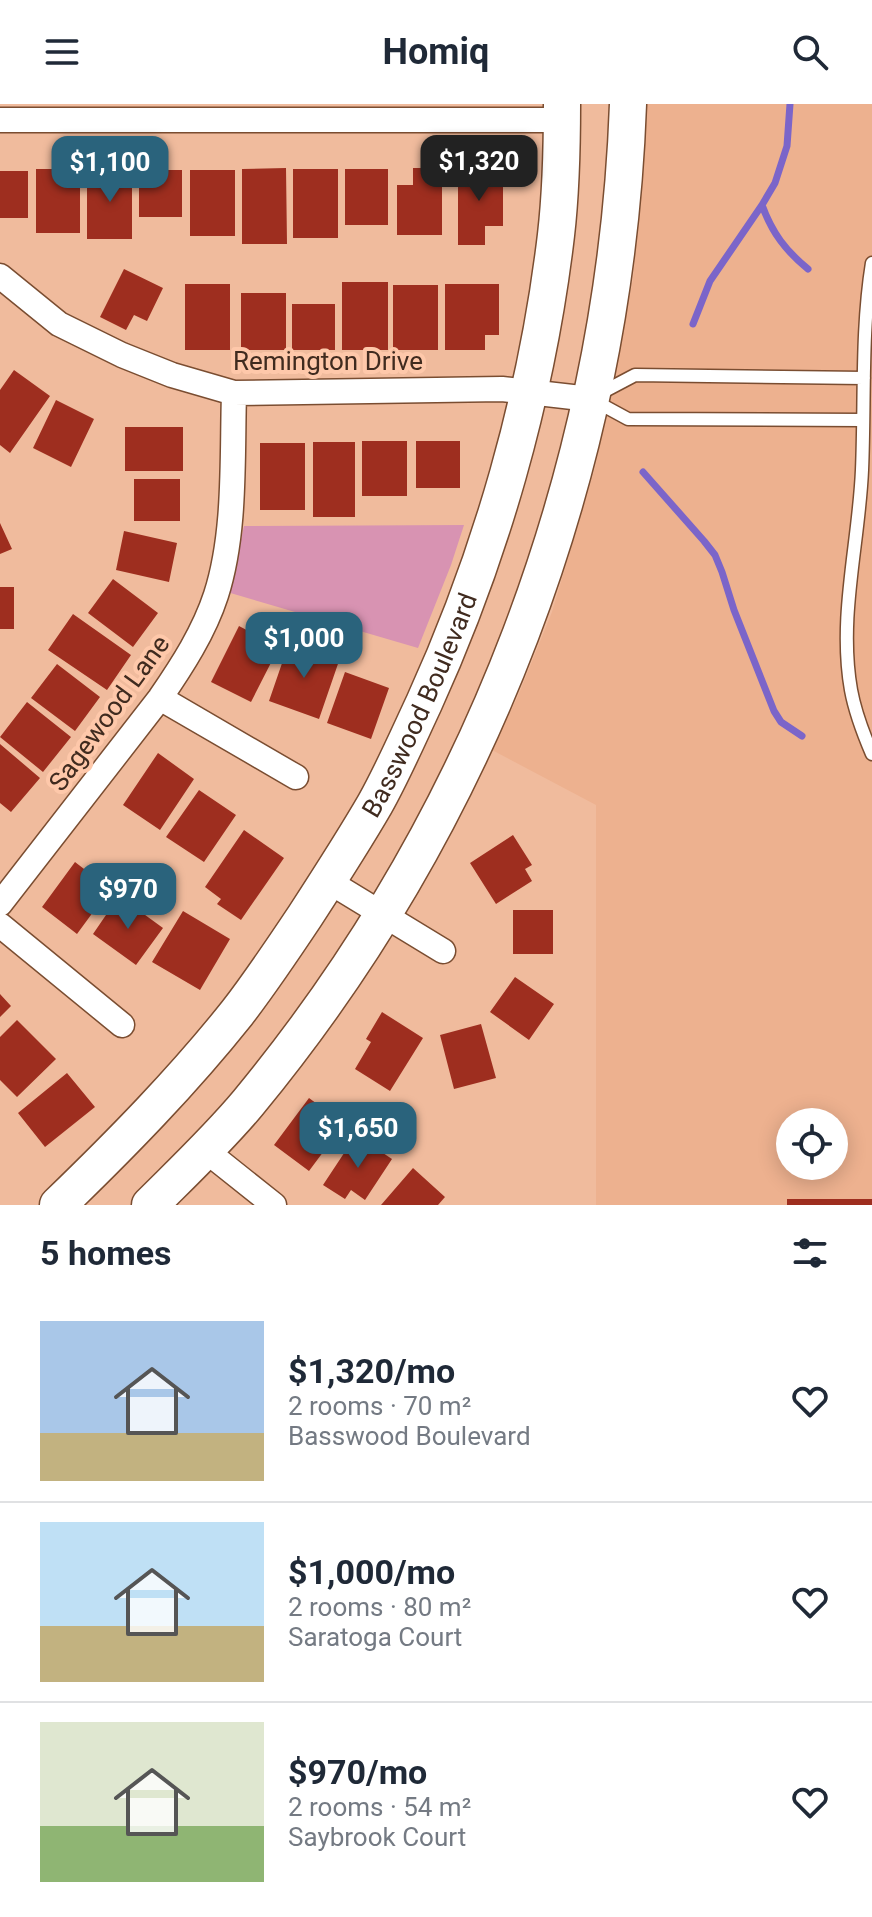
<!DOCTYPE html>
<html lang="en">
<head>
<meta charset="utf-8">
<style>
  :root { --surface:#fff; --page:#f6f6f7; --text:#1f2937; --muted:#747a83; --line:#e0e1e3; --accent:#2a637c }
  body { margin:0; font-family:Roboto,sans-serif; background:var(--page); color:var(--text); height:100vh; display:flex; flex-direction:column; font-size:30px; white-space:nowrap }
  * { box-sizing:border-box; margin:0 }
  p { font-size:26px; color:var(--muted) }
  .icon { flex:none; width:44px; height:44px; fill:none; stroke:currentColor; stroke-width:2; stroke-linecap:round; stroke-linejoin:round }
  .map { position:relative; height:1101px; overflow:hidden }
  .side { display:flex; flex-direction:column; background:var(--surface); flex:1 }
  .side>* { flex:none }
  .fabs { position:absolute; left:776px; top:1004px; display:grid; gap:16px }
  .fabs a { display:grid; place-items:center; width:72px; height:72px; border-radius:50%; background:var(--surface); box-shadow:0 4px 20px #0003; font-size:40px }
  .price { position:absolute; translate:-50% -68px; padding:0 18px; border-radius:16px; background:var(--accent); color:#fff; font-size:26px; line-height:52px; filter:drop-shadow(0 2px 4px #0008) }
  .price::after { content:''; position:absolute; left:50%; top:48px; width:24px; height:18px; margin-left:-12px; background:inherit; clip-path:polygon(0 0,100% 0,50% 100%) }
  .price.active { background:#222; color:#fff }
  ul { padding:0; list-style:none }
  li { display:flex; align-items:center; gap:24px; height:200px; padding:0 40px }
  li+li { border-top:2px solid var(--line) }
  li span { display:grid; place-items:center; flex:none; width:224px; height:160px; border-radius:0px; color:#555 }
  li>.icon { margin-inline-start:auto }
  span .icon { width:96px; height:96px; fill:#fffc; stroke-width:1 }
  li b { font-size:34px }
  h2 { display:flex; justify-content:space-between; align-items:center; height:96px; padding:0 40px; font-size:34px }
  header { display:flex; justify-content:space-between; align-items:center; height:104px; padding:0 40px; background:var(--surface); font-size:36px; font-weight:700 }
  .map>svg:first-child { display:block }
  .built { fill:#edb18f; fill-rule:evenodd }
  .green { fill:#d893b2 }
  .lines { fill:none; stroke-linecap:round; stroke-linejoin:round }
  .stream { stroke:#7b65c9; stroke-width:7 }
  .building { fill:#9e2e1f }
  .service-casing { stroke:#7a4d31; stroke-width:15 }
  .minor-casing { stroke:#7a4d31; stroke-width:27 }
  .secondary-casing { stroke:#7a4d31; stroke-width:39 }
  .service { stroke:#fff; stroke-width:12 }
  .minor { stroke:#fff; stroke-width:24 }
  .secondary { stroke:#fff; stroke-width:36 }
  .labels { text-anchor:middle; stroke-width:8; stroke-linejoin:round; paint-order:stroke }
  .street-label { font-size:26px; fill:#402b1f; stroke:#fec8aa }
</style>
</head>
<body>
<header><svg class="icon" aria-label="menu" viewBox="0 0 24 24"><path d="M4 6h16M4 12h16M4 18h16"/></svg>Homiq<svg class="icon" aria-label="search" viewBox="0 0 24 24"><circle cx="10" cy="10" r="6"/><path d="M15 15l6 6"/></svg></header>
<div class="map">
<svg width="872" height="1101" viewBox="0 0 872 1101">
  <rect width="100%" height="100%" fill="#f0bb9d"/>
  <!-- built -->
  <path class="built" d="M644,0H872V1101H596V701L492,646L518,592L552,508L595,364L633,175L641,91ZM790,1018H834V1062H790Z"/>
  <!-- green -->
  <path class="green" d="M464,421L451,461L418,544L227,488L233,472L244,422Z"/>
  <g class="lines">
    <!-- stream -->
    <path class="stream" d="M762,101C772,129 786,147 808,165
      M693,220L710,177L762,101L775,79L787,42L790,0
      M643,368L704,437L715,451L722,468L734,506L774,607L781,618L802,632"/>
  </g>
  <!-- building -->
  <path class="building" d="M458,63H503V122H485V141H458Z
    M286,64L287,140H242V65Z
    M413,64H442V131H397V81H413Z
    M36,65H80V129H36Z
    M87,65H132V135H87Z
    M293,65H338V134H293Z
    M345,65H388V121H345Z
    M139,66H182V113H139Z
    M190,66H235V132H190Z
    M0,67H28V114H0Z
    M124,165L163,184L147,217L134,211L126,226L100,213Z
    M342,178H388V246H342Z
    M185,180H230V246H185Z
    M445,180H499V231H485V246H445Z
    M393,181H438V246H393Z
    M241,189H286V246H241Z
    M292,200H335V246H292Z
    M14,266L50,292L10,349L0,341V286Z
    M56,296L94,315L71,363L33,344Z
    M125,323H183V367H125Z
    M362,337H407V392H362Z
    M416,337H460V384H416Z
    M313,338H355V413H313Z
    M260,339H305V406H260Z
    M134,375H180V417H134Z
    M0,419L12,445L0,450Z
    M124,427L177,439L169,478L116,466Z
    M113,475L158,509L133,543L88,509Z
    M0,483H14V525H0Z
    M73,510L131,551L107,586L48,546Z
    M239,522L279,543L251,598L211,578Z
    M290,536L340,554L319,615L269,597Z
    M57,560L100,593L75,627L31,594Z
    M345,568L389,584L371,635L327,619Z
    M27,598L71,633L43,668L0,633Z
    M0,640L40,674L11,708L0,699Z
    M158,649L194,675L160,726L123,701Z
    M199,686L236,711L204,758L166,733Z
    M244,726L284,754L241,816L217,800L221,795L205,783Z
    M513,731L532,761L525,765L532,777L496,800L470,759Z
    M75,758L110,785L77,830L42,803Z
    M119,792L163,824L136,861L93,830Z
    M513,806H553V850H513Z
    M183,807L230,835L200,886L152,858Z
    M515,873L554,900L529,936L490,908Z
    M0,890L11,902L0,913Z
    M382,908L423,934L390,987L355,965L371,938L366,935Z
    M17,916L56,955L17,993L0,976V933Z
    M481,920L496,974L454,985L440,931Z
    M67,969L95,1003L45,1043L18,1009Z
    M309,994L344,1020L309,1067L274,1041Z
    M356,1031L392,1055L365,1096L351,1086L345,1095L323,1081Z
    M413,1064L445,1093L438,1101H381Z
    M787,1095H872V1101H787Z"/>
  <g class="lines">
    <defs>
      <path id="service" d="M872,159C861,227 865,297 862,366C859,439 838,513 851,586C855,608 863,629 872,650
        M599,290L635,271L864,274
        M593,296L628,315L863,316"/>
      <path id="minor" d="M0,16H562
        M0,172L59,220L122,251L172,271L234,289L502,285L590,295
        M160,594L296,673
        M328,777L443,847
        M0,800L160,594C182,562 204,528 216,491C236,429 232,354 234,289
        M0,821L122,921
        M205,1046L274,1101"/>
      <g id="secondary">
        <path id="s1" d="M58,1101C121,1040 182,978 237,909C261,878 283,845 305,812C329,775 353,738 375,700C393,668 408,633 424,599C491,452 537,292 556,131C561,88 562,44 562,0"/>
        <path d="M150,1101C183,1068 218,1035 248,999C481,717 615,365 628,0"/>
      </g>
    </defs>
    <!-- service casing -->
    <use href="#service" class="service-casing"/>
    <!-- minor casing -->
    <use href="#minor" class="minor-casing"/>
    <!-- secondary casing -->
    <use href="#secondary" class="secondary-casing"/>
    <!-- service -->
    <use href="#service" class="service"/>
    <!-- minor -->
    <use href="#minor" class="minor"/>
    <!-- secondary -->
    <use href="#secondary" class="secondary"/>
  </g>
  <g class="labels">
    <!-- street labels -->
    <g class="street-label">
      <text x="328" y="266">Remington Drive</text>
      <text dy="9" stroke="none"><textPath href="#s1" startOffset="622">Basswood Boulevard</textPath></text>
      <text transform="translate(109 609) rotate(-54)" y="9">Sagewood Lane</text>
    </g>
  </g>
</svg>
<div class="fabs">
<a><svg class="icon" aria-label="locate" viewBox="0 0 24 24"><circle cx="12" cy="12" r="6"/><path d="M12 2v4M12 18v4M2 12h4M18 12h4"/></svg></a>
</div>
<b class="price active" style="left:479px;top:99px">$1,320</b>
<b class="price" style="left:110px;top:100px">$1,100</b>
<b class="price" style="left:304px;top:576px">$1,000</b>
<b class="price" style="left:128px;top:827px">$970</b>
<b class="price" style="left:358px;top:1066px">$1,650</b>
</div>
<section class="side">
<h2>5 homes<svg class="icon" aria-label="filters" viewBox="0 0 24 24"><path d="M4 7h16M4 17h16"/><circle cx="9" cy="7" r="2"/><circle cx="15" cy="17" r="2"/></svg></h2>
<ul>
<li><span style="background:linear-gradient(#a9c7e8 70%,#c2b280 0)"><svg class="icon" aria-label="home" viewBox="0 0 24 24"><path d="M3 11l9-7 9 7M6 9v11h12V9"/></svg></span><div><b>$1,320/mo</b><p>2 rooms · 70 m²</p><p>Basswood Boulevard</p></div><svg class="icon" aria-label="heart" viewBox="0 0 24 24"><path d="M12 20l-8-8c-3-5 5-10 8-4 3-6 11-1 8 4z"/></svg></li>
<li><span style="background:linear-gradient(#bfe0f5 65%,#c2b280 0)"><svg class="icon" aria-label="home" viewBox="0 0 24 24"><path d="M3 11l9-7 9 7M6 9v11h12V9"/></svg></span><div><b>$1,000/mo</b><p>2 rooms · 80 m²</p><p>Saratoga Court</p></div><svg class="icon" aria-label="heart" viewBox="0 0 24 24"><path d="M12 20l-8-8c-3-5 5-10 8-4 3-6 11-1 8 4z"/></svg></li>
<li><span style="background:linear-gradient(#dfe7d0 65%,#8fb573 0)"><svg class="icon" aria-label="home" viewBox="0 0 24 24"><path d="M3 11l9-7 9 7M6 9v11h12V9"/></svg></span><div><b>$970/mo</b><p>2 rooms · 54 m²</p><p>Saybrook Court</p></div><svg class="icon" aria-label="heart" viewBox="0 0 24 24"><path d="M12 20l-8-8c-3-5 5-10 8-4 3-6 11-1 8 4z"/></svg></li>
</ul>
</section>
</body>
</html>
